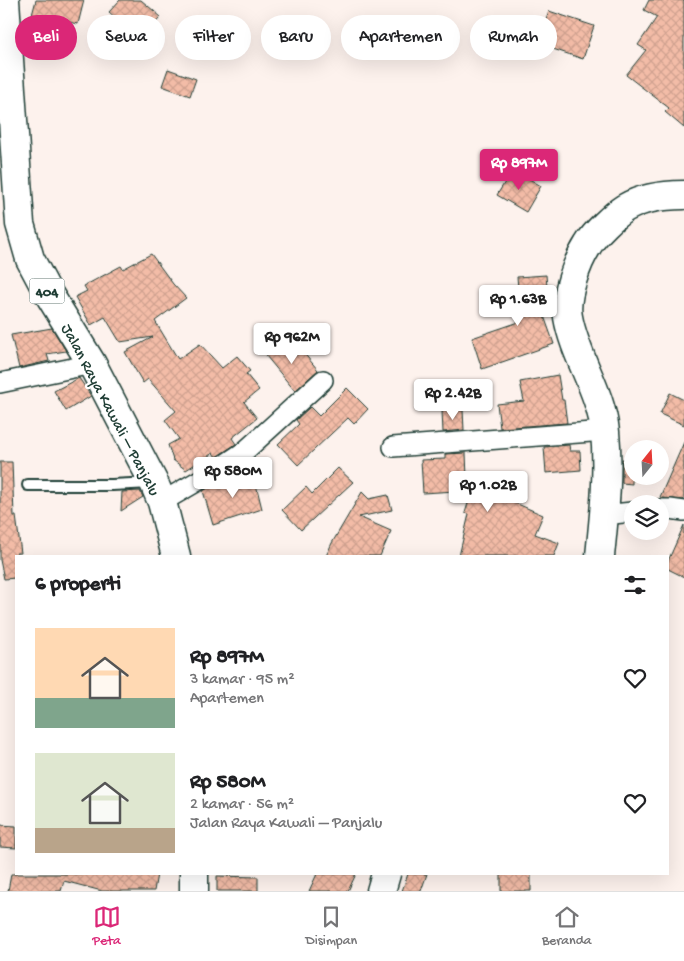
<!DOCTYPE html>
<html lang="id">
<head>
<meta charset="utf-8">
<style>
  :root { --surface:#fff; --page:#f2f2f2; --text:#202124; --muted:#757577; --line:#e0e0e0; --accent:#db2777 }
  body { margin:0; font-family:"Gochi Hand",sans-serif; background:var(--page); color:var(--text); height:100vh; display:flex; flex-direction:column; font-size:19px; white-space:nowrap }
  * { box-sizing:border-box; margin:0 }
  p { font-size:16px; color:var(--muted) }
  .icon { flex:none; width:28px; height:28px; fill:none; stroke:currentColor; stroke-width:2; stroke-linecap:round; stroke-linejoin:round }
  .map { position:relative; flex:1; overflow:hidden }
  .sheet { position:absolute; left:15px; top:555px; width:654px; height:320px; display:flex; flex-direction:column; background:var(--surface); border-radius:0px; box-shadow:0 5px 20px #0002 }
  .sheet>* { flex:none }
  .hud { position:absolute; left:15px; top:15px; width:655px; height:45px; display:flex; gap:10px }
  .needle { width:32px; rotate:18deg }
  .tools { position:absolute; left:624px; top:440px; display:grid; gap:10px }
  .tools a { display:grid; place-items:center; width:45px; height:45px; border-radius:50%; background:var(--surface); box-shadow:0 5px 20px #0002; font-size:25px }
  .price { position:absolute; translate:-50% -42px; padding:0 11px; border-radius:5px; background:#fff; color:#222; font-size:16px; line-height:32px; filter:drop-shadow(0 1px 2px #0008) }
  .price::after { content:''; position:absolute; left:50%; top:30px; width:15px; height:11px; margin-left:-8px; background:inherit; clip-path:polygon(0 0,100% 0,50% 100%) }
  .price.current { background:var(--accent); color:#fff }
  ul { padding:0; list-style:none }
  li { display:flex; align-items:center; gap:15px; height:125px; padding:0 20px }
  li span { display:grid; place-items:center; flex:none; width:140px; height:100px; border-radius:0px; color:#555 }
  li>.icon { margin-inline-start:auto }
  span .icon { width:60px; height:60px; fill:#fffc; stroke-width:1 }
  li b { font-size:21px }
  h2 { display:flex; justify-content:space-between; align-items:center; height:60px; padding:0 20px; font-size:21px }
  .tag { padding:0 18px; border-radius:22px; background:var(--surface); box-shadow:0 5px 20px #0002; font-size:18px; line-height:45px }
  .tag.current { background:var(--accent); color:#fff }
  .dock { display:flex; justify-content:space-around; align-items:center; height:70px; border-top:1px solid var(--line); background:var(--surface); font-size:14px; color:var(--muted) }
  .dock a { display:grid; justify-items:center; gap:2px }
  .dock .current { color:var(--accent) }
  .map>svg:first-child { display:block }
  .building { fill:url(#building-cross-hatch); stroke:#1f3d34 }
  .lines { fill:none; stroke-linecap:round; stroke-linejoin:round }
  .service-casing { stroke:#1f3d34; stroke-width:14 }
  .minor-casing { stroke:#1f3d34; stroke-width:22 }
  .primary-casing { stroke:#1f3d34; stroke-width:31 }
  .trunk-casing { stroke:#1f3d34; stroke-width:31 }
  .service { stroke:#fff; stroke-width:10 }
  .minor { stroke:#fff; stroke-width:19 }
  .primary { stroke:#fff; stroke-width:28 }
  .trunk { stroke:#fff; stroke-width:28 }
  .labels { text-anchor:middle; stroke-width:4.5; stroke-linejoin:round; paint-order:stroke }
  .shield { fill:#fff; stroke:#627771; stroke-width:1 }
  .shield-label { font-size:15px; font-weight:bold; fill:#1f3d34 }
  .street-label { font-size:16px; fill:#1f3d34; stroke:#fff }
</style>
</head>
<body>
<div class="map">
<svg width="684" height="891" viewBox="0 0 684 891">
  <defs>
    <pattern id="building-cross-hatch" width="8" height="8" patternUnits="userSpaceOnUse" patternTransform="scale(1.25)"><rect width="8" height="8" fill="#f3bca7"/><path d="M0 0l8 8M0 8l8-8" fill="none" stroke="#d0a290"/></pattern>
  </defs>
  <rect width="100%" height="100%" fill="#fdf2ed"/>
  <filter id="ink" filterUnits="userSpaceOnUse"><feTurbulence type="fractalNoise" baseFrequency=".02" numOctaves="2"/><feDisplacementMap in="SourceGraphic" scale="10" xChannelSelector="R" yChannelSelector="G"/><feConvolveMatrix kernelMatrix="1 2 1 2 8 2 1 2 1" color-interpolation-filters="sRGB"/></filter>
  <g filter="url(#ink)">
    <!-- building -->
    <path class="building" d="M36,0H84L78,24L32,15Z
      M120,0H141L161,17L140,39L109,12Z
      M649,0H684V128L665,112L669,108L626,75L646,50L638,45L657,17L644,10Z
      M549,11L594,26L583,59L538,44Z
      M168,69L196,79L190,96L162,86Z
      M513,169L541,186L526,212L497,195Z
      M151,254L173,284L186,298L155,321L178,359L200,344L222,368L237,356L250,371L246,374L259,390L244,402L257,418L232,438L236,444L216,457L213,453L186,470L173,460L168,445L179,439L165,420L176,411L148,379L143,383L125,352L153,337L120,342L105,317L91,325L75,297L87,291L84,286L121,266L123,269Z
      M546,275L548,299H538L554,344L482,369L472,338L519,322L515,310L520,309L517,277Z
      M52,328L66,351L47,354L49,361L19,368L11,335Z
      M284,341L296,355L302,351L318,370L295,391L266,356Z
      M558,375L562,400H564L567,423L500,428L497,404L524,401L520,382Z
      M79,378L91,396L66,411L54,391Z
      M347,388L368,409L354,424L348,418L298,465L278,444L299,424L296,420L310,407L319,416Z
      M670,393L684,400V425L660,414Z
      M463,410L464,430L443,432L442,411Z
      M684,442V500L662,498L660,497Z
      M569,445L570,451H580L581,470L546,473L544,447Z
      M466,453L467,478L509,492L506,499L543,515L535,534L559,543L554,556H459L469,514L465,513L472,490L423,493L421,460L445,459V454Z
      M622,459L632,460V484L622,483Z
      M0,462H12L14,516H16L21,553H16V578L4,579L0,560Z
      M338,468L353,482L301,530L282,510L306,487L312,494Z
      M253,472L262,509L213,525L203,491L215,484Z
      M140,491L143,497L121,511L122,492Z
      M362,492L369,499L388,495L392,510L359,517L391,531L380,556H326L332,543Z
      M684,525V577L668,569V561Z
      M0,825L16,826V848L0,847Z
      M11,874H157L154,891H102L64,881L61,891H8Z
      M317,874H356L348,891H309Z
      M408,874H427L421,891H402Z
      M501,874H531V891H501Z
      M217,876L258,877V891H217Z"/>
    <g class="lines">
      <defs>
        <path id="service" d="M28,485H112L151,483"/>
        <path id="minor" d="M0,383L92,364
          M393,447L605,431
          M162,502L215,471L245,451L323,380
          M660,509H670L684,511
          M604,515L632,512"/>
        <path id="primary" d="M5,0L20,224L30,259L47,291L92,364L154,483L162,502L176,556
          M194,891V874"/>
        <path id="trunk" d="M600,556C604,516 609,473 605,432C601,391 575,357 568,317C564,297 577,262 588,245C595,233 614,215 625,208C642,198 665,195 684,195
          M381,891L386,874"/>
      </defs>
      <!-- service casing -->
      <use href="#service" class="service-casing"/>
      <!-- minor casing -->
      <use href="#minor" class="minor-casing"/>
      <!-- primary casing -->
      <use href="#primary" class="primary-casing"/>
      <!-- trunk casing -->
      <use href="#trunk" class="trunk-casing"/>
      <!-- service -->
      <use href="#service" class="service"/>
      <!-- minor -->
      <use href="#minor" class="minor"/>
      <!-- primary -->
      <use href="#primary" class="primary"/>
      <!-- trunk -->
      <use href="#trunk" class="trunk"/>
    </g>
  </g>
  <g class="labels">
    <!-- shield labels -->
    <rect class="shield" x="29.5" y="278.5" width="35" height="25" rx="4"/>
    <g class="shield-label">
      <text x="47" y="296">404</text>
    </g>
    <!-- street labels -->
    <g class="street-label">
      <text transform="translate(112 409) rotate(62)" y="6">Jalan Raya Kawali – Panjalu</text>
    </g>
  </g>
</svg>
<div class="tools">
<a><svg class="needle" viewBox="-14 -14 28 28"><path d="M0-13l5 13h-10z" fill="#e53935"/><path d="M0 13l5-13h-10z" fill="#757577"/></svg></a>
<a><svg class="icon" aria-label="layers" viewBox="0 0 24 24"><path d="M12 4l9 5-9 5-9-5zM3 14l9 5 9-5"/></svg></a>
</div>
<b class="price current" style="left:519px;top:191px">Rp 897M</b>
<b class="price" style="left:518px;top:327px">Rp 1.63B</b>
<b class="price" style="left:292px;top:365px">Rp 962M</b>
<b class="price" style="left:453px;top:421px">Rp 2.42B</b>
<b class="price" style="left:233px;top:499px">Rp 580M</b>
<b class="price" style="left:488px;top:513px">Rp 1.02B</b>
<div class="hud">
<a class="tag current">Beli</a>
<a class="tag">Sewa</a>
<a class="tag">Filter</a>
<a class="tag">Baru</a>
<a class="tag">Apartemen</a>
<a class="tag">Rumah</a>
</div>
<section class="sheet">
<h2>6 properti<svg class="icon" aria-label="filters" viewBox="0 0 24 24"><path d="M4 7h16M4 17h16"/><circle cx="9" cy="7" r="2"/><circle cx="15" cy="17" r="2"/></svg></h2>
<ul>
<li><span style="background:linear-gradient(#ffd9b3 70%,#7fa58c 0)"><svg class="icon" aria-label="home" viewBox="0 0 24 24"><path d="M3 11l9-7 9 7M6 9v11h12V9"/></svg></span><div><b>Rp 897M</b><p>3 kamar · 95 m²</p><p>Apartemen</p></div><svg class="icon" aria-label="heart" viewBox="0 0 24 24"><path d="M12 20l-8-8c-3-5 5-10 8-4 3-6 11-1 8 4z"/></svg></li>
<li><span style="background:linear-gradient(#dfe7d0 75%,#b9a48a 0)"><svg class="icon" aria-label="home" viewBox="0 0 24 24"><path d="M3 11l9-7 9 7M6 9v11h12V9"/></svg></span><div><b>Rp 580M</b><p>2 kamar · 56 m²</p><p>Jalan Raya Kawali – Panjalu</p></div><svg class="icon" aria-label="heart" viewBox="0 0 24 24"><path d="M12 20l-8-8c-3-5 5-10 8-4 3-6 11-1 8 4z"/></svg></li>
</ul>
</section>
</div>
<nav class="dock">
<a class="current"><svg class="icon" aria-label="map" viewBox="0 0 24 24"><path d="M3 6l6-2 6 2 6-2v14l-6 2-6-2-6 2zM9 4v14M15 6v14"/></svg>Peta</a>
<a><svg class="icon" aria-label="saved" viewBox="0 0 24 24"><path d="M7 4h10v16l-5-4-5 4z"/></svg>Disimpan</a>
<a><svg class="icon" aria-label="home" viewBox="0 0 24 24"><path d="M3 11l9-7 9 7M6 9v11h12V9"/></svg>Beranda</a>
</nav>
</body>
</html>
